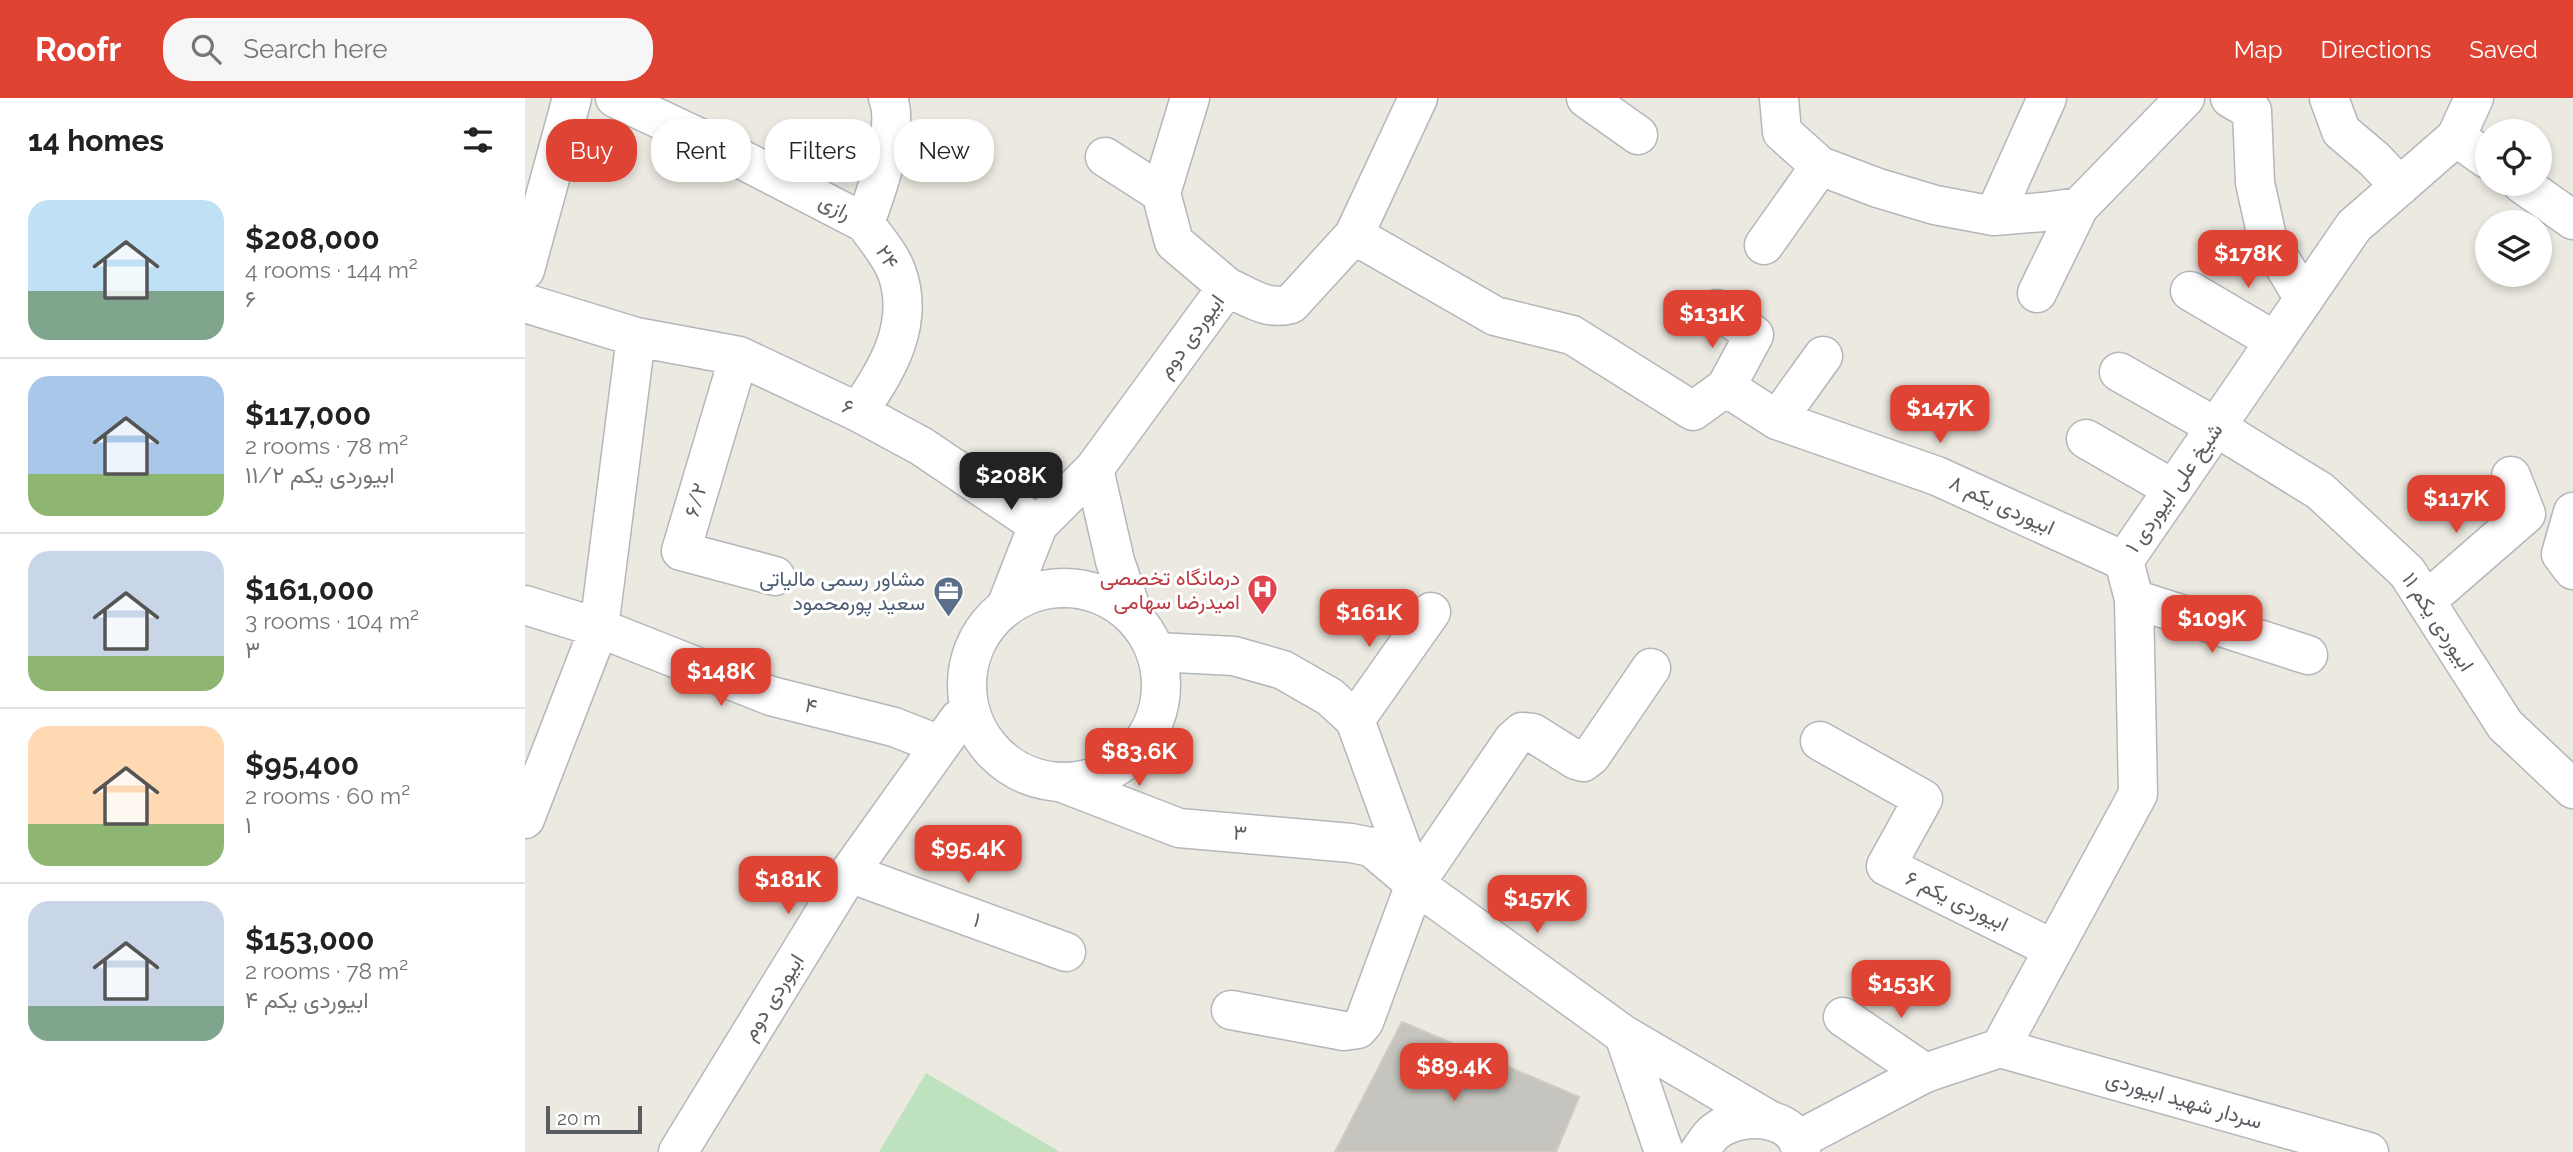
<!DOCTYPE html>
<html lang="en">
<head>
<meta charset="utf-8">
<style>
  :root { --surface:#fff; --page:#f6f6f6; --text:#222; --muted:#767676; --line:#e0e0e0; --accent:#df4333 }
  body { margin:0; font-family:Raleway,Vazirmatn,sans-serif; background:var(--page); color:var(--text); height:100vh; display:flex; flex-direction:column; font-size:26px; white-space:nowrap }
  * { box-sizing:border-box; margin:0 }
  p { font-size:23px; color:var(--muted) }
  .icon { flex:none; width:38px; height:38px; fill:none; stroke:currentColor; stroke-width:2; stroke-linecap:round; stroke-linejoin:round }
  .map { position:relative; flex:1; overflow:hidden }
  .drawer { display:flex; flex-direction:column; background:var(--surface); width:525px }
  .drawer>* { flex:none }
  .banner { position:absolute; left:21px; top:21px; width:665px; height:63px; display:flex; gap:14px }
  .tools { position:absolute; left:1950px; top:21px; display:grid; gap:14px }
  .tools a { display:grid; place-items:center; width:77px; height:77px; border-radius:50%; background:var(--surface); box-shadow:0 4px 10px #0003; font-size:35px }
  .scale { position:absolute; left:21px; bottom:18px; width:96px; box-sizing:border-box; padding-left:7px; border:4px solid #595c61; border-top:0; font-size:19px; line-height:24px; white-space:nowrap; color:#595c61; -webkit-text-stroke:5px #fff; paint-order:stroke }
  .price { position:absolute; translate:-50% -60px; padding:0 16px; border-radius:14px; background:var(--accent); color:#fff; font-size:23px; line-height:46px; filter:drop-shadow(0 2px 4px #0008) }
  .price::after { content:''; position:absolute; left:50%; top:42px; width:21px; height:16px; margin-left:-10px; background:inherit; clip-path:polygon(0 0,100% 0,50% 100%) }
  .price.current { background:#222; color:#fff }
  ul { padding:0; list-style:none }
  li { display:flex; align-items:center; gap:21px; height:175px; padding:0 28px }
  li+li { border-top:2px solid var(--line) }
  li span { display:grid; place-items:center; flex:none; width:196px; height:140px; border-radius:21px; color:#555 }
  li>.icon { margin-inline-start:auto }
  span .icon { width:84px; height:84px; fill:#fffc; stroke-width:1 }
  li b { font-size:30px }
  h2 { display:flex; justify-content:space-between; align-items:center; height:84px; padding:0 28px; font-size:30px }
  .pill { padding:0 24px; border-radius:28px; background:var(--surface); box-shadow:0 4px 10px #0003; font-size:24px; line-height:63px }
  .pill.current { background:var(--accent); color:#fff }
  header { display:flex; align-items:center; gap:42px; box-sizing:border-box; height:98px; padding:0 35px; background:var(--accent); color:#fff }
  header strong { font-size:33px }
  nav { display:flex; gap:38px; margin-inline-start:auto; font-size:24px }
  .search { width:490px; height:63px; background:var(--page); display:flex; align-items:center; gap:18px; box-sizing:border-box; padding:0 24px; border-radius:28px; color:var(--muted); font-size:26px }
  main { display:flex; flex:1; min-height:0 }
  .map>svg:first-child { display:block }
  .green { fill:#bee2be }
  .building { fill:#c6c4be; stroke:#d0cbbf; stroke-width:2 }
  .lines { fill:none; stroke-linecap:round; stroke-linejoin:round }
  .street-casing { stroke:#b3b6bb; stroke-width:41 }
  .secondary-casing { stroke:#b4b7bd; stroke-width:41 }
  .street { stroke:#fff; stroke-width:38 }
  .secondary { stroke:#fff; stroke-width:38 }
  .labels { text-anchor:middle; stroke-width:6; stroke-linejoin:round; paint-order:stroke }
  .street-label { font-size:21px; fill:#595c61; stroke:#fff }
  .health-label { font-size:21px; fill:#be3a42; stroke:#fff; text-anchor:end }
  .service-label { font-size:21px; fill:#4e5e75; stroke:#fff; text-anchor:end }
</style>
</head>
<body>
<header>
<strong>Roofr</strong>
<div class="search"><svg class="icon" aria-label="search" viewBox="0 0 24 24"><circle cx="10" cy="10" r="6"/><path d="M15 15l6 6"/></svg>Search here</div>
<nav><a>Map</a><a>Directions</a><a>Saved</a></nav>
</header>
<main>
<section class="drawer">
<h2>14 homes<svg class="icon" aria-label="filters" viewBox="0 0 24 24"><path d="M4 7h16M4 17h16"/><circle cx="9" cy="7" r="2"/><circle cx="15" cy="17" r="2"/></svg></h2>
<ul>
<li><span style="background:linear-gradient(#bfe0f5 65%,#7fa58c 0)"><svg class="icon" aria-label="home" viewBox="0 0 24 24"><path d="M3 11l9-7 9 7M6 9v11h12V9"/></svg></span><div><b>$208,000</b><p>4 rooms · 144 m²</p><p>۶</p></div></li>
<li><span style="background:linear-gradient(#a9c7e8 70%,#8fb573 0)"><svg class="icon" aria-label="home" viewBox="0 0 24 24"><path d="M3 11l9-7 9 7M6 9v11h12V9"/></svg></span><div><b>$117,000</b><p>2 rooms · 78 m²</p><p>۱۱/۲ ابیوردی یکم</p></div></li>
<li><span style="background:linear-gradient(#c9d6e8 75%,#8fb573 0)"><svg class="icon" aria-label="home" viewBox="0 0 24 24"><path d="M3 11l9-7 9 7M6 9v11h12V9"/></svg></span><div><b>$161,000</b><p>3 rooms · 104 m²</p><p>۳</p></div></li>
<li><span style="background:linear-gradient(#ffd9b3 70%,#8fb573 0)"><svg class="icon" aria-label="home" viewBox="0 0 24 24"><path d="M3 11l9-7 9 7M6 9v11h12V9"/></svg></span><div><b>$95,400</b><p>2 rooms · 60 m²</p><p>۱</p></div></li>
<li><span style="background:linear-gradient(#c9d6e8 75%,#7fa58c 0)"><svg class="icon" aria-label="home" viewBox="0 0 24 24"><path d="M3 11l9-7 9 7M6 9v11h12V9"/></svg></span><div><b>$153,000</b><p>2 rooms · 78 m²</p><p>۴ ابیوردی یکم</p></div></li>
</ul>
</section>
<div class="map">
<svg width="2048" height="1054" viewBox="0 0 2048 1054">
  <rect width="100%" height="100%" fill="#ebe9e0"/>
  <!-- green -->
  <path class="green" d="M401,975L535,1054H354Z"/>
  <!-- building -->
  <path class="building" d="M877,924L1054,999L1031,1054H810Z"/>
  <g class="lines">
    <defs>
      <path id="street" d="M90,0L179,42L340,125
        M665,0L636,95L649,144L702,189
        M1061,0L1113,37
        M1254,0L1257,34L1295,68L1353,90L1410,107L1469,118L1518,114L1554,109L1660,0
        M1705,0L1727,13L1730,85L1742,139L1779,201
        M1804,0L1816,33L1849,61L1875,88
        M1931,39L1962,61
        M580,59L636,95
        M1997,86L2048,122
        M1469,118L1522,0
        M829,137L970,218L1047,237L1168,313L1201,289L1229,237L1192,211
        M1239,147L1295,68
        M0,172L47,0
        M1665,193L1750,243
        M1512,195L1554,109
        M0,205L111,239L214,258L333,314L396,348L513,427
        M214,258L156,453L250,478
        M1594,274L1691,329L1795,393L1882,474L1980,627L2048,691
        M1201,289L1252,322L1412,378L1599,463
        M333,314C362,273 390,226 372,175C366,157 350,140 340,125C351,94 375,30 363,0
        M1252,322L1298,258
        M1561,341L1648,391
        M569,371L590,463L609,519
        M2048,414L2036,456L2048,472
        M1609,501L1783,557
        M1901,503L2001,416L1986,378
        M0,507L74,530L246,598L369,629L415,647
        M481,509L513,427L569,371L702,189C724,199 742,213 766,206L829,137L893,0
        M631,554L709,558L758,572L805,599L830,622L889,784
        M830,622L906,514
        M1295,643L1398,701L1361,768L1528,851
        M535,684L654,730L826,745L846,749L890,786L1099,937L1244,1022
        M0,721L74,530L111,239
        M324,775L541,854
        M706,912L819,933L833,931L839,924L890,786L988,642L997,634L1008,635L1051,662L1058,664L1066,658L1126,570
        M1318,919L1400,975
        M1099,937L1139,1054
        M1475,950L1844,1054"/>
      <path id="secondary" d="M442 587a97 97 0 1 1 194 0a97 97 0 1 1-194 0Z
        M1275,1041L1400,975L1475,950L1613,696L1609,501L1599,463L1829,128L1931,39L1949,0
        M153,1054L324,775L434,621
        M1174,1054C1179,1047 1184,1038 1191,1033C1217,1013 1272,1017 1276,1054"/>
    </defs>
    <!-- street casing -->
    <use href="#street" class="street-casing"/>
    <!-- secondary casing -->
    <use href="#secondary" class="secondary-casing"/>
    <!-- street -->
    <use href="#street" class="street"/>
    <!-- secondary -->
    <use href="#secondary" class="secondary"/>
  </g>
  <!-- icons -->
  <defs>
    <symbol id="hospital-pin" viewBox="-11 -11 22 30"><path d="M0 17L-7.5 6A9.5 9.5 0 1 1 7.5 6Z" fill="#e0444e" stroke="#fff"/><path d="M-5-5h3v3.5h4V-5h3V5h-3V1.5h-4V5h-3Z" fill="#fff"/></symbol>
    <symbol id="office-pin" viewBox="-11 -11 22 30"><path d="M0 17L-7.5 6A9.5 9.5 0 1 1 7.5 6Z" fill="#5c6f8a" stroke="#fff"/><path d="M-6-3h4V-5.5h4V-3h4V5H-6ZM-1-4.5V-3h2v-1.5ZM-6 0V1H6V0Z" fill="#fff"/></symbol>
  </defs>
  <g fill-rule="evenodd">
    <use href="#hospital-pin" x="720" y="474" width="35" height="47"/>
    <use href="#office-pin" x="406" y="476" width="35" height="47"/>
  </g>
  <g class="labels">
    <!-- street labels -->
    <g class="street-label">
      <text transform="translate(310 109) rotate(27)" y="7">رازی</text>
      <text transform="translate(362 159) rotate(59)" y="7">۲۴</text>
      <text transform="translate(666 238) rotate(-54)" y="7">ابیوردی دوم</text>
      <text transform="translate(323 309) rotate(26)" y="7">۶</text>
      <text transform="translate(1649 390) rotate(-55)" y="7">شیخ علی ابیوردی ۱</text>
      <text transform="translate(171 402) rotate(-74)" y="7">۶/۲</text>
      <text transform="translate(1477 407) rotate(25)" y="7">۸ ابیوردی یکم</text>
      <text transform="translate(1913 524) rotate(57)" y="7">۱۱ ابیوردی یکم</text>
      <text transform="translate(286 608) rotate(14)" y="7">۴</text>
      <text transform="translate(715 735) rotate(5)" y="7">۳</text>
      <text transform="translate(1432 803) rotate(26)" y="7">۶ ابیوردی یکم</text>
      <text transform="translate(452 822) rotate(20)" y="7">۱</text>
      <text transform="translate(248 899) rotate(-58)" y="7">ابیوردی دوم</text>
      <text transform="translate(1659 1002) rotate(16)" y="7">سردار شهید ابیوردی</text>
    </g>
    <!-- health labels -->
    <g class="health-label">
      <text x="715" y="487">درمانگاه تخصصی<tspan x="715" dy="24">امیدرضا سهامی</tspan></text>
    </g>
    <!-- service labels -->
    <g class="service-label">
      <text x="400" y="488">مشاور رسمی مالیاتی<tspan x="400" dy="24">سعید پورمحمود</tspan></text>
    </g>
  </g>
</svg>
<div class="tools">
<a><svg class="icon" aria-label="locate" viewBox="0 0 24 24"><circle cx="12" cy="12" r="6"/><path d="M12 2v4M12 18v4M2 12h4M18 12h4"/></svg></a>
<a><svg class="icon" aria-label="layers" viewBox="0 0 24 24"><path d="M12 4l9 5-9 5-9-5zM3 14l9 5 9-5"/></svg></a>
</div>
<div class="scale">20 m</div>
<b class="price" style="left:1723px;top:192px">$178K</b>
<b class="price" style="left:1187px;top:252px">$131K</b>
<b class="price" style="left:1415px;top:347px">$147K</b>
<b class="price current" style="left:486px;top:414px">$208K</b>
<b class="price" style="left:1931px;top:437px">$117K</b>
<b class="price" style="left:844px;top:551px">$161K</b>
<b class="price" style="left:1687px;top:557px">$109K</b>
<b class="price" style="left:196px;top:610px">$148K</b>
<b class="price" style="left:614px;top:690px">$83.6K</b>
<b class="price" style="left:443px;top:787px">$95.4K</b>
<b class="price" style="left:263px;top:818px">$181K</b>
<b class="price" style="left:1012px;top:837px">$157K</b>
<b class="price" style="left:1376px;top:922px">$153K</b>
<b class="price" style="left:929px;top:1005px">$89.4K</b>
<div class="banner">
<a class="pill current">Buy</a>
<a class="pill">Rent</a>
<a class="pill">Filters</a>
<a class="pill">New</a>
</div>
</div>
</main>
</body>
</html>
